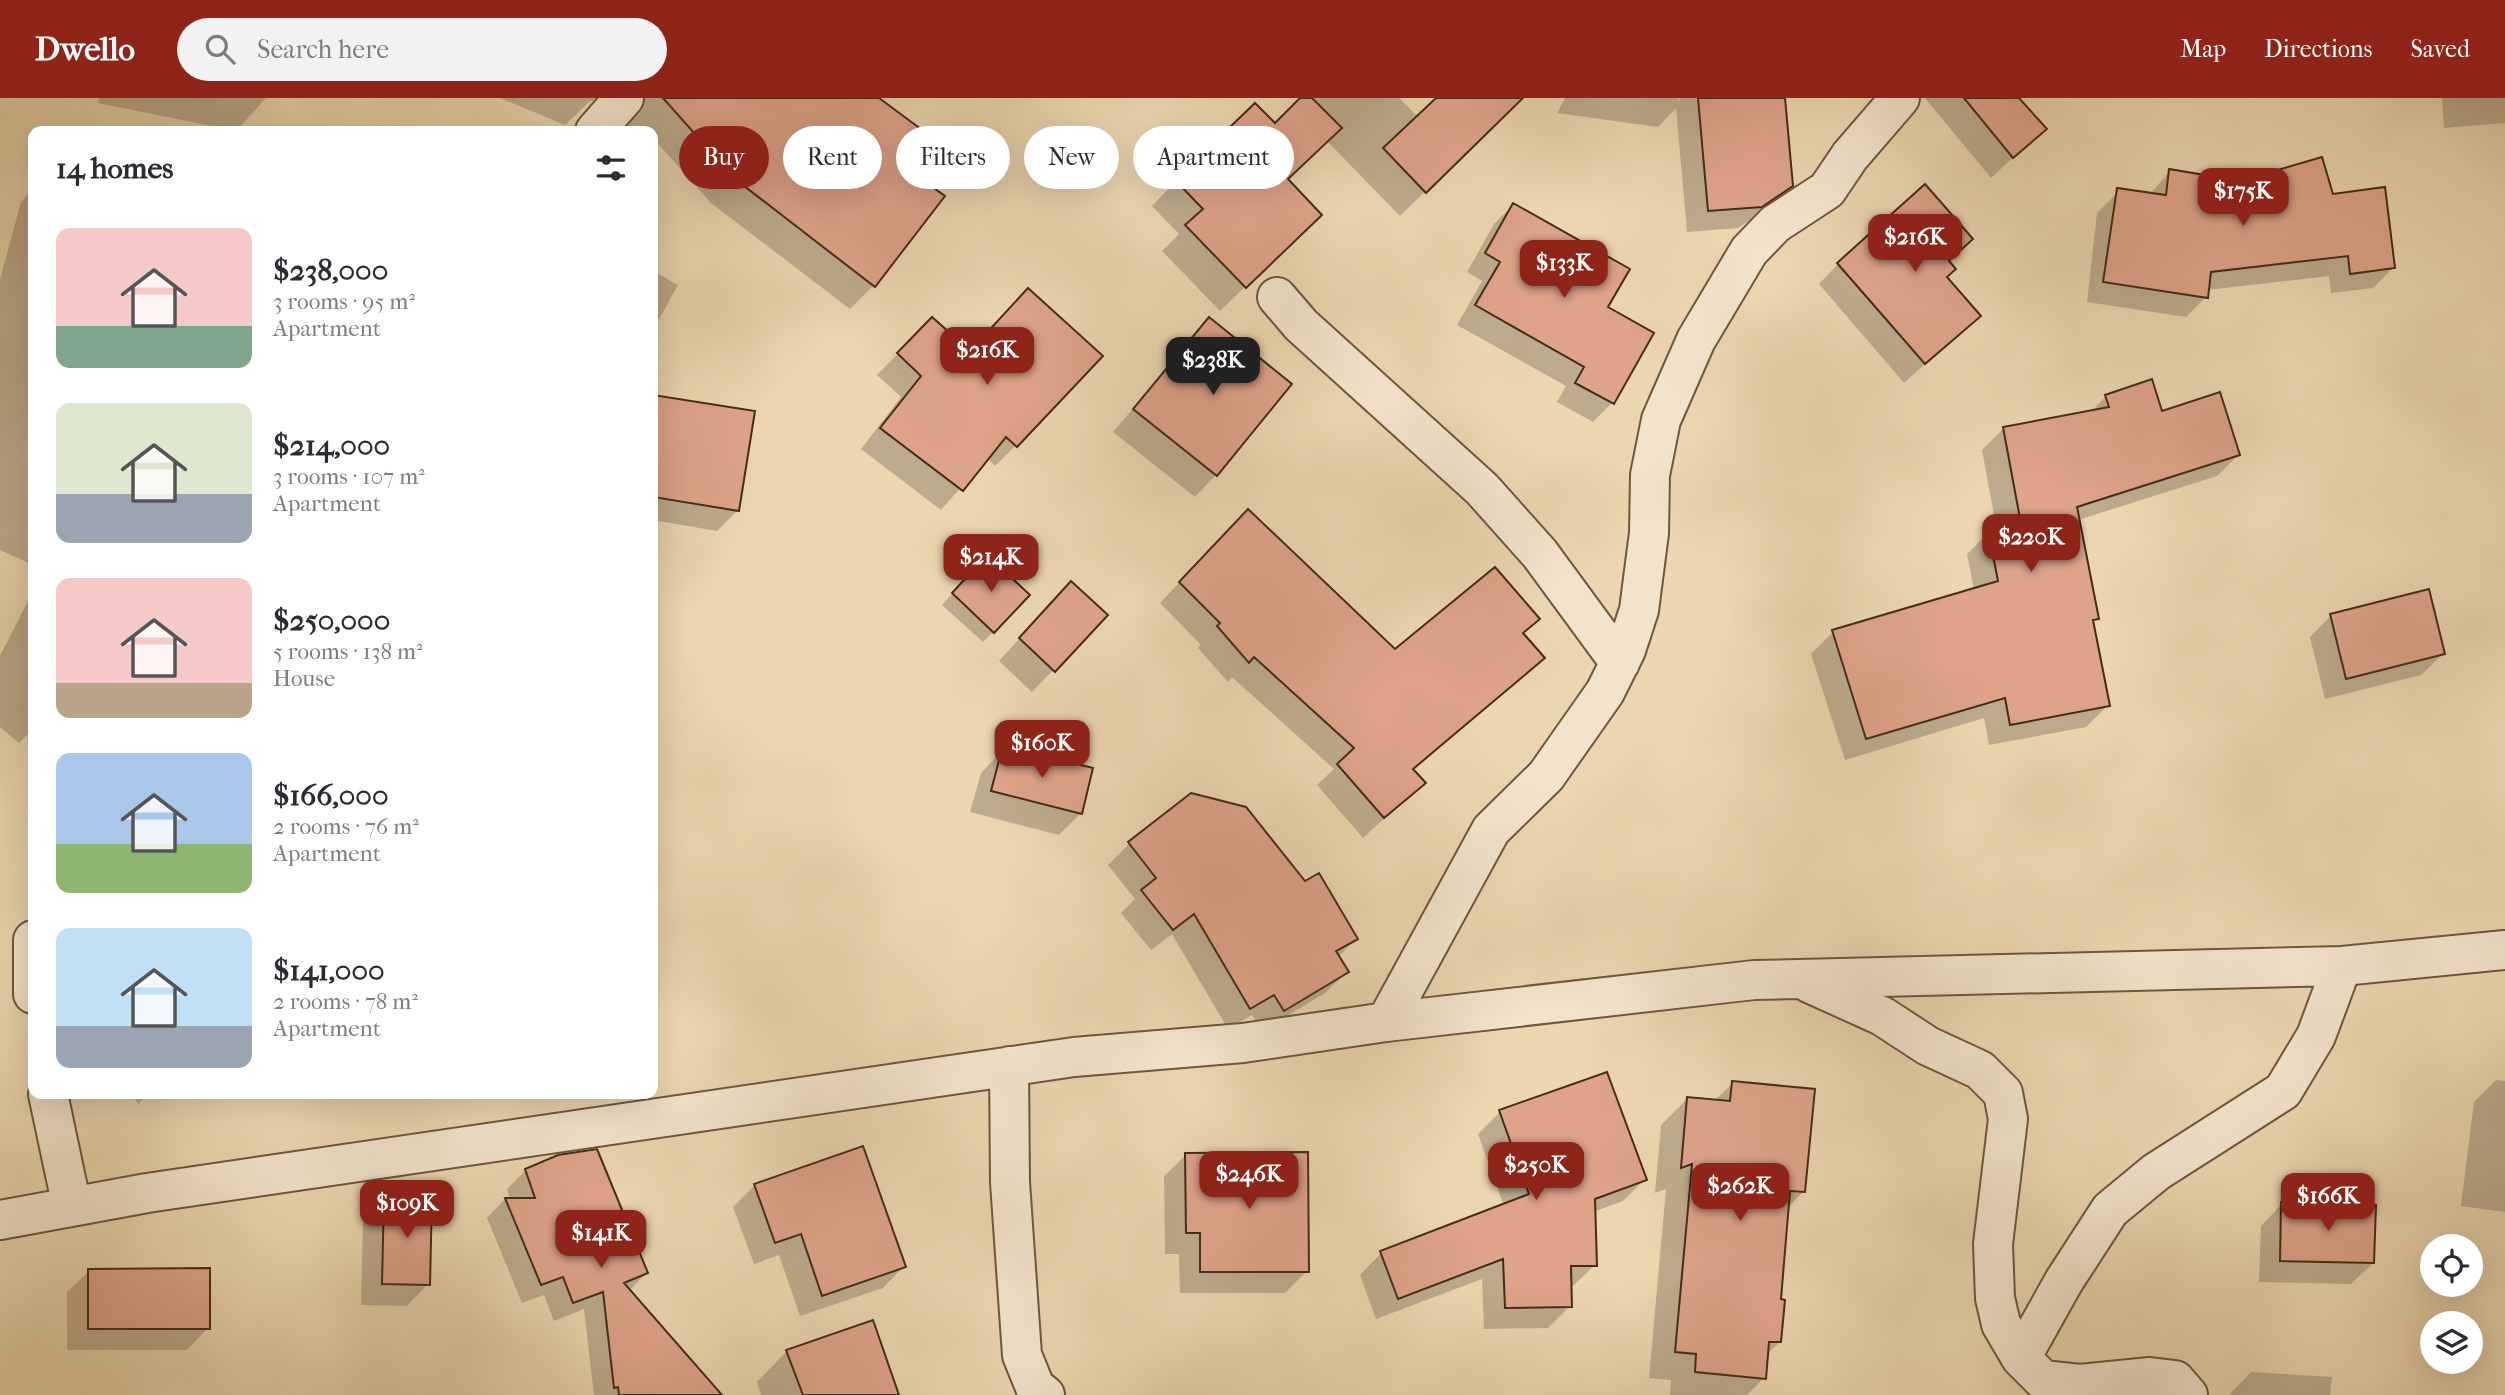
<!DOCTYPE html>
<html lang="en">
<head>
<meta charset="utf-8">
<style>
  :root { --surface:#fff; --page:#f2f2f3; --text:#2b2b33; --muted:#7c7c81; --accent:#8f2418 }
  body { margin:0; font-family:"IM FELL French Canon",serif; background:var(--page); color:var(--text); height:100vh; display:flex; flex-direction:column; font-size:26px; white-space:nowrap }
  * { box-sizing:border-box; margin:0 }
  p { font-size:23px; color:var(--muted) }
  .icon { flex:none; width:38px; height:38px; fill:none; stroke:currentColor; stroke-width:2; stroke-linecap:round; stroke-linejoin:round }
  .map { position:relative; flex:1; overflow:hidden }
  .drawer { position:absolute; left:28px; top:28px; width:630px; height:973px; display:flex; flex-direction:column; background:var(--surface); border-radius:14px; box-shadow:0 7px 28px #0002 }
  .drawer>* { flex:none }
  .top-card { position:absolute; left:679px; top:28px; width:665px; height:63px; display:flex; gap:14px }
  .fabs { position:absolute; left:2420px; top:1136px; display:grid; gap:14px }
  .fabs a { display:grid; place-items:center; width:63px; height:63px; border-radius:50%; background:var(--surface); box-shadow:0 7px 28px #0002; font-size:35px }
  .price { position:absolute; translate:-50% -60px; padding:0 16px; border-radius:14px; background:var(--accent); color:#fff; font-size:23px; line-height:46px; filter:drop-shadow(0 2px 4px #0008) }
  .price::after { content:''; position:absolute; left:50%; top:42px; width:21px; height:16px; margin-left:-10px; background:inherit; clip-path:polygon(0 0,100% 0,50% 100%) }
  .price.on { background:#222; color:#fff }
  ul { padding:0; list-style:none }
  li { display:flex; align-items:center; gap:21px; height:175px; padding:0 28px }
  li span { display:grid; place-items:center; flex:none; width:196px; height:140px; border-radius:14px; color:#555 }
  li>.icon { margin-inline-start:auto }
  span .icon { width:84px; height:84px; fill:#fffc; stroke-width:1 }
  li b { font-size:30px }
  h2 { display:flex; justify-content:space-between; align-items:center; height:84px; padding:0 28px; font-size:30px }
  .pill { padding:0 24px; border-radius:32px; background:var(--surface); box-shadow:0 7px 28px #0002; font-size:24px; line-height:63px }
  .pill.on { background:var(--accent); color:#fff }
  header { display:flex; align-items:center; gap:42px; box-sizing:border-box; height:98px; padding:0 35px; background:var(--accent); color:#fff }
  header strong { font-size:33px }
  nav { display:flex; gap:38px; margin-inline-start:auto; font-size:24px }
  .search { width:490px; height:63px; background:var(--page); display:flex; align-items:center; gap:18px; box-sizing:border-box; padding:0 24px; border-radius:38px; color:var(--muted); font-size:26px }
  .map>svg:first-child { display:block }
  .shadow { fill:#0003 }
  .building { fill:#dea389; stroke:#442d17; stroke-width:2 }
  .lines { fill:none; stroke-linecap:round; stroke-linejoin:round }
  .street-casing { stroke:#6e573d; stroke-width:42 }
  .street { stroke:#f2e4cb; stroke-width:38 }
</style>
</head>
<body>
<header>
<strong>Dwello</strong>
<div class="search"><svg class="icon" aria-label="search" viewBox="0 0 24 24"><circle cx="10" cy="10" r="6"/><path d="M15 15l6 6"/></svg>Search here</div>
<nav><a>Map</a><a>Directions</a><a>Saved</a></nav>
</header>
<div class="map">
<svg width="2505" height="1297" viewBox="0 0 2505 1297">
  <rect width="100%" height="100%" fill="#ebd6af"/>
  <filter id="stains"><feTurbulence type="fractalNoise" baseFrequency=".00286" numOctaves="4"/><feColorMatrix values="0 0 0 0 .2 0 0 0 0 .09 0 0 0 0 .02 0 0 0 .5 -.17"/></filter>
  <radialGradient id="worn" r=".72"><stop offset=".6" stop-color="#630" stop-opacity="0"/><stop offset="1" stop-color="#630" stop-opacity=".3"/></radialGradient>
  <!-- shadow -->
  <path class="shadow" d="M99,0H266L236,33L98,5Z
    M500,0H876L919,81L874,187L850,211L711,105L653,40V33H620L603,2L590,3L565,27Z
    M1303,0H1399L1459,60L1400,118L1327,43L1286,82L1295,141L1220,213L1162,153L1179,136L1152,108L1176,83L1275,27Z
    M1565,0H1679L1678,3L1681,0H1784L1792,87L1770,109L1738,130L1687,134L1676,10L1658,29L1557,15Z
    M1925,0H2017L2044,31L1991,80Z
    M2442,0H2505V25L2444,30Z
    M2170,73L2331,98L2393,170L2373,190L2331,195L2329,178L2207,192L2206,199L2186,219L2087,204L2097,115L2117,95L2149,97Z
    M33,91V467L0,452V181L21,104Z
    M1513,107L1606,210L1612,305L1593,324L1557,304L1566,288L1457,227L1482,183L1467,174L1494,126Z
    M1948,164L1945,180L1978,218L1904,285L1819,186L1838,166Z
    M653,173L678,187L653,232Z
    M932,221L1016,347L995,368L987,360L941,412L861,351L901,299L877,277Z
    M1209,222L1216,377L1195,399L1113,334Z
    M2106,298L2161,315L2238,357L2217,378L2078,422L2097,520L2092,525L2108,607L2086,629L1989,647L1984,620L1845,662L1811,556L1833,534L1974,492L1967,456L1989,434L1997,433L1982,352L2004,330L2090,315Z
    M653,299L753,314L737,413L717,433L653,422Z
    M1227,434L1395,554L1537,521L1522,536L1542,560L1413,673L1423,685L1363,740L1317,687L1334,671L1232,579L1228,584L1198,550L1201,547L1160,505Z
    M976,470L993,534L983,544L942,507Z
    M33,493V631L19,645L0,629V558Z
    M1050,507L1106,517L1032,594L999,563Z
    M2331,518L2443,556L2421,577L2325,601L2310,539Z
    M1002,653L1080,716L1059,737L970,714L981,675Z
    M1130,745L1305,786L1356,841L1338,859L1347,874L1325,895L1262,933L1252,917L1228,931L1172,836L1151,852L1121,815L1135,801L1108,767Z
    M1606,976L1644,1082L1623,1103L1593,1114L1595,1167L1573,1188H1569L1570,1208L1548,1230L1484,1231L1482,1181L1376,1221L1360,1177L1381,1155L1504,1108L1478,1036L1500,1014Z
    M2496,982L2505,983V1114L2461,1108L2474,1004Z
    M1733,985L1804,1093L1787,1110L1779,1203L1780,1244L1766,1257L1764,1280L1747,1297H1670L1671,1282L1649,1280L1666,1091L1655,1095L1661,1027L1688,1000L1714,1003Z
    M132,996H149L138,1006Z
    M1186,1057L1307,1173L1285,1195H1180L1179,1156H1165L1164,1078Z
    M526,1072L646,1175L629,1193L720,1297H594L584,1211L554,1223L544,1197L522,1205L487,1120L505,1101H510L507,1091Z
    M755,1087L904,1168L883,1190L800,1218L779,1157L754,1166L733,1109Z
    M384,1099L428,1186L407,1208L361,1207L363,1120Z
    M2282,1106L2373,1165L2351,1186L2259,1184L2261,1128Z
    M89,1173L208,1230L187,1252H67V1194Z
    M787,1253L897,1297H761L757,1284Z
    M2251,1274L2332,1279L2330,1297H2229Z"/>
  <!-- building -->
  <path class="building" d="M663,0H879L945,49L921,81L945,98L875,189L735,81Z
    M1300,0H1312L1342,30L1288,81L1322,117L1246,190L1185,127L1203,111L1175,82L1255,5L1275,25Z
    M1436,0H1523L1426,95L1383,50Z
    M1698,0H1785L1793,88L1762,109L1708,113Z
    M1964,0H2019L2047,31L2013,60Z
    M2322,59L2333,96L2385,89L2395,170L2350,176L2348,158L2211,174L2208,200L2103,184L2117,90L2166,97L2169,71L2240,83Z
    M1925,86L1973,141L1949,163L1956,171L1947,179L1981,218L1925,266L1837,165Z
    M1513,105L1630,171L1608,209L1654,235L1614,306L1575,285L1584,269L1475,207L1500,164L1485,155Z
    M1028,190L1103,258L1017,349L1006,339L963,393L880,330L921,278L897,255L932,219L970,253Z
    M1209,219L1292,286L1217,378L1133,311Z
    M2152,281L2162,313L2220,294L2240,357L2077,409L2099,521L2093,522L2110,608L2010,627L2005,600L1866,641L1832,532L1998,483L1988,432L2021,426L2003,329L2109,309L2105,297Z
    M653,297L755,313L739,413L653,399Z
    M1248,411L1395,551L1495,469L1540,521L1523,535L1545,560L1413,671L1426,685L1384,720L1337,666L1354,650L1254,559L1249,565L1217,528L1220,525L1179,484Z
    M987,457L1030,497L994,535L952,495Z
    M1071,483L1108,517L1055,574L1019,540Z
    M2429,491L2445,556L2346,581L2330,516Z
    M1003,647L1093,670L1082,716L991,693Z
    M1191,695L1246,709L1305,783L1319,775L1358,841L1336,853L1349,874L1284,913L1274,897L1250,911L1194,816L1173,832L1141,792L1156,780L1128,744Z
    M1607,974L1647,1082L1595,1101L1597,1168H1571L1572,1209L1505,1210L1503,1161L1398,1201L1380,1153L1529,1096L1499,1012Z
    M1732,983L1815,991L1805,1094L1790,1093L1781,1201L1785,1202L1781,1244H1769L1766,1281L1695,1274L1696,1256L1675,1254L1692,1066L1681,1070L1687,999L1730,1003Z
    M863,1048L906,1169L822,1198L801,1136L775,1145L754,1086Z
    M597,1051L648,1175L624,1185L722,1297H619L618,1289L614,1290L603,1194L573,1205L563,1179L541,1187L505,1100H535L525,1071L558,1057Z
    M1308,1054L1309,1174H1200V1135H1186L1185,1055Z
    M384,1097L432,1098L430,1187L382,1186Z
    M2281,1104L2376,1107L2374,1165L2280,1163Z
    M210,1170V1231H88V1171Z
    M873,1222L899,1297H803L786,1252Z"/>
  <g class="lines">
    <defs>
      <path id="street" d="M595,33L624,0
        M1277,199L1301,227L1482,391L1540,456L1620,565
        M33,842V896
        M1809,885L1882,918L1928,948L1980,972L2003,995L2008,1021L1993,1146L1995,1200L2001,1226L2021,1260L2043,1282L2080,1286L2150,1279L2175,1282L2188,1297
        M1386,924L1491,732L1546,678L1605,594L1626,552L1639,512L1649,435L1650,377L1661,322L1696,242L1749,153L1775,126L1827,92L1850,58L1900,0
        M1009,968L1010,1084L1022,1257L1035,1289L1045,1297
        M48,996L72,1109
        M0,1122L147,1095L1074,959L1243,945L1386,924L1754,882L2342,868L2505,852
        M2021,1260L2064,1183L2110,1112L2156,1074L2283,993L2316,938L2342,868"/>
    </defs>
    <!-- street casing -->
    <use href="#street" class="street-casing"/>
    <!-- street -->
    <use href="#street" class="street"/>
  </g>
  <rect width="100%" height="100%" filter="url(#stains)"/>
  <rect width="100%" height="100%" fill="url(#worn)"/>
</svg>
<div class="fabs">
<a><svg class="icon" aria-label="locate" viewBox="0 0 24 24"><circle cx="12" cy="12" r="6"/><path d="M12 2v4M12 18v4M2 12h4M18 12h4"/></svg></a>
<a><svg class="icon" aria-label="layers" viewBox="0 0 24 24"><path d="M12 4l9 5-9 5-9-5zM3 14l9 5 9-5"/></svg></a>
</div>
<b class="price" style="left:2243px;top:130px">$175K</b>
<b class="price" style="left:1915px;top:176px">$216K</b>
<b class="price" style="left:1564px;top:202px">$133K</b>
<b class="price" style="left:987px;top:289px">$216K</b>
<b class="price on" style="left:1213px;top:299px">$238K</b>
<b class="price" style="left:2031px;top:476px">$220K</b>
<b class="price" style="left:991px;top:496px">$214K</b>
<b class="price" style="left:1042px;top:682px">$160K</b>
<b class="price" style="left:1536px;top:1104px">$250K</b>
<b class="price" style="left:1249px;top:1113px">$246K</b>
<b class="price" style="left:1740px;top:1125px">$262K</b>
<b class="price" style="left:2328px;top:1135px">$166K</b>
<b class="price" style="left:407px;top:1142px">$109K</b>
<b class="price" style="left:601px;top:1172px">$141K</b>
<div class="top-card">
<a class="pill on">Buy</a>
<a class="pill">Rent</a>
<a class="pill">Filters</a>
<a class="pill">New</a>
<a class="pill">Apartment</a>
</div>
<section class="drawer">
<h2>14 homes<svg class="icon" aria-label="filters" viewBox="0 0 24 24"><path d="M4 7h16M4 17h16"/><circle cx="9" cy="7" r="2"/><circle cx="15" cy="17" r="2"/></svg></h2>
<ul>
<li><span style="background:linear-gradient(#f6c9c9 70%,#7fa58c 0)"><svg class="icon" aria-label="home" viewBox="0 0 24 24"><path d="M3 11l9-7 9 7M6 9v11h12V9"/></svg></span><div><b>$238,000</b><p>3 rooms · 95 m²</p><p>Apartment</p></div></li>
<li><span style="background:linear-gradient(#dfe7d0 65%,#9aa5b1 0)"><svg class="icon" aria-label="home" viewBox="0 0 24 24"><path d="M3 11l9-7 9 7M6 9v11h12V9"/></svg></span><div><b>$214,000</b><p>3 rooms · 107 m²</p><p>Apartment</p></div></li>
<li><span style="background:linear-gradient(#f6c9c9 75%,#b9a48a 0)"><svg class="icon" aria-label="home" viewBox="0 0 24 24"><path d="M3 11l9-7 9 7M6 9v11h12V9"/></svg></span><div><b>$250,000</b><p>5 rooms · 138 m²</p><p>House</p></div></li>
<li><span style="background:linear-gradient(#a9c7e8 65%,#8fb573 0)"><svg class="icon" aria-label="home" viewBox="0 0 24 24"><path d="M3 11l9-7 9 7M6 9v11h12V9"/></svg></span><div><b>$166,000</b><p>2 rooms · 76 m²</p><p>Apartment</p></div></li>
<li><span style="background:linear-gradient(#bfe0f5 70%,#9aa5b1 0)"><svg class="icon" aria-label="home" viewBox="0 0 24 24"><path d="M3 11l9-7 9 7M6 9v11h12V9"/></svg></span><div><b>$141,000</b><p>2 rooms · 78 m²</p><p>Apartment</p></div></li>
</ul>
</section>
</div>
</body>
</html>
